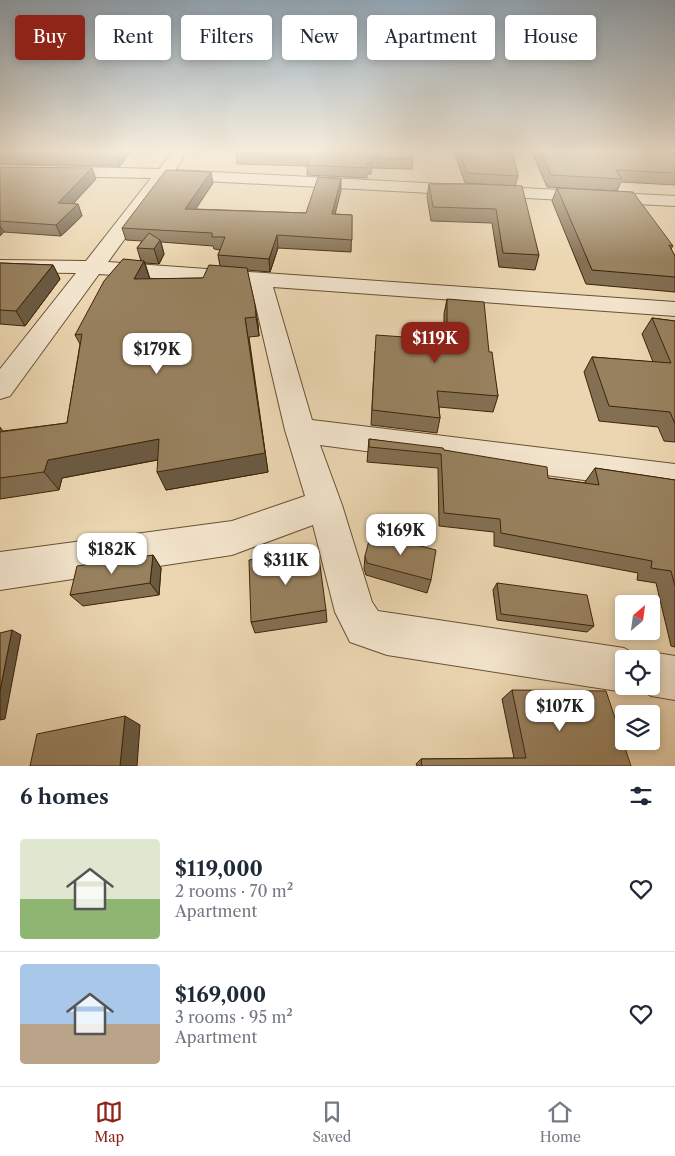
<!DOCTYPE html>
<html lang="en">
<head>
<meta charset="utf-8">
<style>
  :root { --surface:#fff; --page:#f2f2f3; --text:#1f2937; --muted:#747a83; --line:#e0e1e3; --accent:#8f2418 }
  body { margin:0; font-family:"Libre Caslon Text",serif; background:var(--page); color:var(--text); height:100vh; display:flex; flex-direction:column; font-size:19px; white-space:nowrap }
  * { box-sizing:border-box; margin:0 }
  p { font-size:16px; color:var(--muted) }
  .icon { flex:none; width:28px; height:28px; fill:none; stroke:currentColor; stroke-width:2; stroke-linecap:round; stroke-linejoin:round }
  .map { position:relative; height:766px; overflow:hidden }
  .side { display:flex; flex-direction:column; background:var(--surface); flex:1 }
  .side>* { flex:none }
  .hud { position:absolute; left:15px; top:15px; width:645px; height:45px; display:flex; gap:10px }
  .needle { width:32px; rotate:29deg }
  .buttons { position:absolute; left:615px; top:595px; display:grid; gap:10px }
  .buttons a { display:grid; place-items:center; width:45px; height:45px; border-radius:5px; background:var(--surface); box-shadow:0 2px 8px #0003; font-size:25px }
  .price { position:absolute; translate:-50% -42px; padding:0 11px; border-radius:10px; background:#fff; color:#222; font-size:16px; line-height:32px; filter:drop-shadow(0 1px 2px #0008) }
  .price::after { content:''; position:absolute; left:50%; top:30px; width:15px; height:11px; margin-left:-8px; background:inherit; clip-path:polygon(0 0,100% 0,50% 100%) }
  .price.active { background:var(--accent); color:#fff }
  ul { padding:0; list-style:none }
  li { display:flex; align-items:center; gap:15px; height:125px; padding:0 20px }
  li+li { border-top:1px solid var(--line) }
  li span { display:grid; place-items:center; flex:none; width:140px; height:100px; border-radius:5px; color:#555 }
  li>.icon { margin-inline-start:auto }
  span .icon { width:60px; height:60px; fill:#fffc; stroke-width:1 }
  li b { font-size:21px }
  h2 { display:flex; justify-content:space-between; align-items:center; height:60px; padding:0 20px; font-size:21px }
  .chip { padding:0 18px; border-radius:5px; background:var(--surface); box-shadow:0 2px 8px #0003; font-size:18px; line-height:45px }
  .chip.active { background:var(--accent); color:#fff }
  .tabs { display:flex; justify-content:space-around; align-items:center; height:70px; border-top:1px solid var(--line); background:var(--surface); font-size:14px; color:var(--muted) }
  .tabs a { display:grid; justify-items:center; gap:2px }
  .tabs .active { color:var(--accent) }
  .map>svg:first-child { display:block }
  .lines { fill:none; stroke-linecap:round; stroke-linejoin:round }
  .minor-casing { stroke:#6a5032; stroke-width:2 }
  .minor { fill:#f2e4cc; fill-rule:evenodd }
  .wall { fill:#836f52; stroke:#3f2407; fill-rule:evenodd }
  .shaded-wall { fill:#6a5a42; stroke:#3f2407 }
  .building { fill:#98815f; stroke:#3f2407 }
</style>
</head>
<body>
<div class="map">
<svg width="675" height="766" viewBox="0 0 675 766">
  <rect width="100%" height="100%" fill="#ebd6b1"/>
  <filter id="stains"><feTurbulence type="fractalNoise" baseFrequency=".004" numOctaves="4"/><feColorMatrix values="0 0 0 0 .2 0 0 0 0 .09 0 0 0 0 .02 0 0 0 .5 -.17"/></filter>
  <radialGradient id="worn" r=".72"><stop offset=".6" stop-color="#630" stop-opacity="0"/><stop offset="1" stop-color="#630" stop-opacity=".3"/></radialGradient>
  <g class="lines">
    <defs>
      <path id="minor" d="M172,152H187L175,170L675,196V206L168,179L108,262L675,302V316L273,287L312,420L675,464V492L320,445L342,505L372,602L378,611L624,648L640,657L651,652L675,656V700L651,696L635,687L624,692L387,655L350,642L335,612L313,525L232,555L0,590V552L232,521L305,496L285,430L251,285L99,274L10,396L0,399V369L76,273L0,272V260L86,261L151,178L0,175V165L159,169ZM624,659H651V686H624Z"/>
    </defs>
    <!-- minor casing -->
    <use href="#minor" class="minor-casing"/>
    <!-- minor -->
    <use href="#minor" class="minor"/>
  </g>
  <!-- wall -->
  <path class="wall" d="M0,152H131L120,166L0,164Z
    M454,152H512L518,176L515,186L465,183Z
    M532,152H675V185L621,182L617,191L547,187Z
    M236,154L413,159L412,169L371,168V174H367V178L307,175V166L237,164Z
    M0,167L96,179L73,204H78L82,216L61,236L4,232L0,236Z
    M213,183L195,209L306,213L341,190L335,214L352,215L351,252L278,248L270,272L247,270L258,324L259,336L249,337L268,472L166,490L158,460L62,478L59,490L0,499V427L3,431L67,423L80,344L75,335L141,261L137,248L142,241L126,240L122,228ZM161,242L213,246L214,249L220,250L218,255L220,266L203,278L150,279L145,263L159,264L164,254Z
    M429,184H473L539,255L535,270L499,267L492,223L431,221L427,197Z
    M557,188L673,246L671,249L675,256V292L586,284L552,201Z
    M0,263L53,265L60,279L25,326L0,324Z
    M447,299L489,352L498,396L493,412L439,407L440,418L437,433L371,425L375,351L444,340V314Z
    M652,318L675,321V442L664,441L658,427L599,421L584,372L592,357L653,362L642,334Z
    M369,439L444,450L548,478L586,483L585,482L595,468L675,480V647L671,646L656,583L637,580L638,573L494,546V532L439,526L438,468L367,462Z
    M153,555L161,568L159,595L83,606L70,595Z
    M365,556L431,580L427,593L366,575L364,569Z
    M497,583L594,626L587,632L497,620L493,590Z
    M326,610L327,622L255,633L251,622Z
    M512,690L631,766H417L416,764L421,759L514,758L502,699Z"/>
  <!-- shaded-wall -->
  <path class="shaded-wall" d="M120,152H131L120,166L117,156Z
    M92,168L96,179L63,214L58,203Z
    M211,172L213,183L188,221L185,209Z
    M341,179V190L332,226V214Z
    M78,204L82,216L61,236L56,225Z
    M0,226L4,232L0,236Z
    M277,235L278,248L270,272L269,259Z
    M160,240L164,254L159,264L154,249Z
    M144,261L150,280L134,279Z
    M53,265L60,279L25,326L16,311Z
    M255,305L258,324L259,336L256,317Z
    M245,318L268,472L166,490L157,472Z
    M159,439L167,458L62,478L59,490L44,472L48,460Z
    M153,555L161,568L159,595L150,583Z
    M12,630L21,635L5,719L0,720V691Z
    M125,716L140,725L137,766H120Z"/>
  <!-- building -->
  <path class="building" d="M0,152H120L117,156L0,154Z
    M237,152H412L413,159L371,158V164H367V168L307,165L310,157L236,154Z
    M459,152H512L518,176L467,173Z
    M541,152H675V173L616,170L622,179L551,175Z
    M0,167L92,168L58,203L78,204L56,225L0,221Z
    M166,170L211,172L185,209L306,213L318,177L341,179L332,214L352,215V240L277,235L269,259L218,255L225,237H212V233L122,228Z
    M429,184H473L522,186L539,255L503,253L496,209L433,207Z
    M557,188L633,192L673,246L669,245L675,256V277L592,270Z
    M149,233L160,240L154,249L137,248Z
    M123,259L144,261L134,279L203,278L209,265L247,268L255,305L256,317L245,318L265,453L157,472L159,439L48,460L44,472L0,478V432L67,423L82,334L75,335L104,281Z
    M0,263L53,265L16,311L0,310Z
    M447,299L484,302L489,352H492L498,396L437,391L440,418L372,410L376,335L447,340Z
    M652,318L675,321V424L670,412L609,406L592,357L671,363Z
    M369,439L443,448L444,450L547,467L548,478L599,485L595,468L675,480V586L671,571L651,568L652,561L501,533L500,519L444,513L441,454L369,447Z
    M371,533L436,550L431,580L367,563L365,556Z
    M318,550L326,610L251,622L249,560Z
    M153,555L150,583L70,595L77,566Z
    M497,583L587,595L594,626L501,614Z
    M12,630L0,691V633Z
    M512,690L606,691L631,766H422L421,759L526,758Z
    M125,716L120,766H30L37,734Z"/>
  <!-- sky -->
  <linearGradient id="sky" x2="0" y2="1"><stop stop-color="#92a9bb"/><stop offset="0.58" stop-color="#f6eddc"/><stop offset="1" stop-color="#f6eddc" stop-opacity="0"/></linearGradient>
  <rect width="675" height="260" fill="url(#sky)"/>
  <rect width="100%" height="100%" filter="url(#stains)"/>
  <rect width="100%" height="100%" fill="url(#worn)"/>
</svg>
<div class="buttons">
<a><svg class="needle" viewBox="-14 -14 28 28"><path d="M0-13l5 13h-10z" fill="#e53935"/><path d="M0 13l5-13h-10z" fill="#747a83"/></svg></a>
<a><svg class="icon" aria-label="locate" viewBox="0 0 24 24"><circle cx="12" cy="12" r="6"/><path d="M12 2v4M12 18v4M2 12h4M18 12h4"/></svg></a>
<a><svg class="icon" aria-label="layers" viewBox="0 0 24 24"><path d="M12 4l9 5-9 5-9-5zM3 14l9 5 9-5"/></svg></a>
</div>
<b class="price active" style="left:435px;top:364px">$119K</b>
<b class="price" style="left:157px;top:375px">$179K</b>
<b class="price" style="left:401px;top:556px">$169K</b>
<b class="price" style="left:112px;top:575px">$182K</b>
<b class="price" style="left:286px;top:586px">$311K</b>
<b class="price" style="left:560px;top:732px">$107K</b>
<div class="hud">
<a class="chip active">Buy</a>
<a class="chip">Rent</a>
<a class="chip">Filters</a>
<a class="chip">New</a>
<a class="chip">Apartment</a>
<a class="chip">House</a>
</div>
</div>
<section class="side">
<h2>6 homes<svg class="icon" aria-label="filters" viewBox="0 0 24 24"><path d="M4 7h16M4 17h16"/><circle cx="9" cy="7" r="2"/><circle cx="15" cy="17" r="2"/></svg></h2>
<ul>
<li><span style="background:linear-gradient(#dfe7d0 60%,#8fb573 0)"><svg class="icon" aria-label="home" viewBox="0 0 24 24"><path d="M3 11l9-7 9 7M6 9v11h12V9"/></svg></span><div><b>$119,000</b><p>2 rooms · 70 m²</p><p>Apartment</p></div><svg class="icon" aria-label="heart" viewBox="0 0 24 24"><path d="M12 20l-8-8c-3-5 5-10 8-4 3-6 11-1 8 4z"/></svg></li>
<li><span style="background:linear-gradient(#a9c7e8 60%,#b9a48a 0)"><svg class="icon" aria-label="home" viewBox="0 0 24 24"><path d="M3 11l9-7 9 7M6 9v11h12V9"/></svg></span><div><b>$169,000</b><p>3 rooms · 95 m²</p><p>Apartment</p></div><svg class="icon" aria-label="heart" viewBox="0 0 24 24"><path d="M12 20l-8-8c-3-5 5-10 8-4 3-6 11-1 8 4z"/></svg></li>
</ul>
</section>
<nav class="tabs">
<a class="active"><svg class="icon" aria-label="map" viewBox="0 0 24 24"><path d="M3 6l6-2 6 2 6-2v14l-6 2-6-2-6 2zM9 4v14M15 6v14"/></svg>Map</a>
<a><svg class="icon" aria-label="saved" viewBox="0 0 24 24"><path d="M7 4h10v16l-5-4-5 4z"/></svg>Saved</a>
<a><svg class="icon" aria-label="home" viewBox="0 0 24 24"><path d="M3 11l9-7 9 7M6 9v11h12V9"/></svg>Home</a>
</nav>
</body>
</html>
